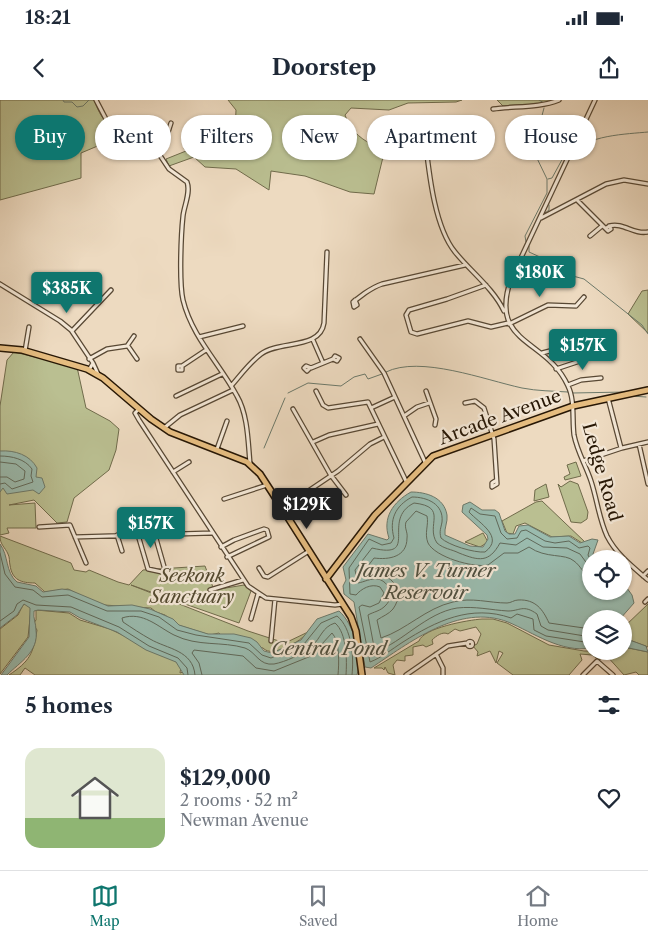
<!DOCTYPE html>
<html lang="en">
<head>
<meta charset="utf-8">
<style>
  :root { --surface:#fff; --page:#f6f6f7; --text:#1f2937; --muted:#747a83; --line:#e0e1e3; --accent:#0f766e }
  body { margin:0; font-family:"Libre Caslon Text",serif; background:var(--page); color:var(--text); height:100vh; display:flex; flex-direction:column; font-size:19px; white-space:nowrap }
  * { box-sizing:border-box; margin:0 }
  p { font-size:16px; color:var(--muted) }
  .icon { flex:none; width:28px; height:28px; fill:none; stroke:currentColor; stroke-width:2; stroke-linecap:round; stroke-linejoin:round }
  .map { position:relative; height:575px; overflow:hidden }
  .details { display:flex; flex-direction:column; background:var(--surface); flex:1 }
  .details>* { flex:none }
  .top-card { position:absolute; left:15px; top:15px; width:619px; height:45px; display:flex; gap:10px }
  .tools { position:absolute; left:582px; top:450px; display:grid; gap:10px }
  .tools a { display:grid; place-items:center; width:50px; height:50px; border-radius:50%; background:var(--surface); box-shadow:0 1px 4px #0004; font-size:25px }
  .price { position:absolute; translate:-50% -42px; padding:0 11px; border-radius:5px; background:var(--accent); color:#fff; font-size:16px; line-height:32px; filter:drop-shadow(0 1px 2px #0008) }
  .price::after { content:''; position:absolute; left:50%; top:30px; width:15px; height:11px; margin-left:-8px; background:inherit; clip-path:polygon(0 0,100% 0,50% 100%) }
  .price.active { background:#222; color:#fff }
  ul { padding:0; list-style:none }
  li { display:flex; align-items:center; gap:15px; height:125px; padding:0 25px }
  li span { display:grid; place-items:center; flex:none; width:140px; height:100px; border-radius:15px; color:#555 }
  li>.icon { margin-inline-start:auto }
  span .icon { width:60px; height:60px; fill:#fffc; stroke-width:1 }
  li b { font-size:21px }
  h2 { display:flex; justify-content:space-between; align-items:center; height:60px; padding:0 25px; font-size:21px }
  .chip { padding:0 18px; border-radius:22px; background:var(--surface); box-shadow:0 1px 4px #0004; font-size:18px; line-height:45px }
  .chip.active { background:var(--accent); color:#fff }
  .status { display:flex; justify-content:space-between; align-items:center; height:35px; padding:0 25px; background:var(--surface); direction:ltr }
  .status svg { height:14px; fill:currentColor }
  header { display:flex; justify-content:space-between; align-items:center; height:65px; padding:0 25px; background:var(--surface); font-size:22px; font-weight:700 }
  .menu { display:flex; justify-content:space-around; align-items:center; height:70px; border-top:1px solid var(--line); background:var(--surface); font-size:14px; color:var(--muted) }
  .menu a { display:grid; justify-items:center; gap:2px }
  .menu .active { color:var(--accent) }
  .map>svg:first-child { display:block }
  .green { fill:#babf91; stroke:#706b4b }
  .water { fill:#9abbae; stroke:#6c796a }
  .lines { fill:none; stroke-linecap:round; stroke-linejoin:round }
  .shore { stroke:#60695a; stroke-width:1 }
  .stream { stroke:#6c796a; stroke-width:1 }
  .minor-casing { stroke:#584834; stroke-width:5.5 }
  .major-casing { stroke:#271705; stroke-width:8 }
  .minor { stroke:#f3e7d6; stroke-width:3 }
  .major { stroke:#e6bd80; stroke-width:5 }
  .labels { text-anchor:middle; stroke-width:4.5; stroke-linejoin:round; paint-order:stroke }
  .street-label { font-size:18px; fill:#271705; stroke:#f3e7d6 }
  .park-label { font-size:18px; font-style:italic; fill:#53492f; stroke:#f3e7d6 }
  .water-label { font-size:19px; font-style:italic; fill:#4f5040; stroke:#f3e7d6 }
</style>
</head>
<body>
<div class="status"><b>18:21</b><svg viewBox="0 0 49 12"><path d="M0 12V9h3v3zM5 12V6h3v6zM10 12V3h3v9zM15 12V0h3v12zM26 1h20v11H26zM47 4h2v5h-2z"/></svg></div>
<header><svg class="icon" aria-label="back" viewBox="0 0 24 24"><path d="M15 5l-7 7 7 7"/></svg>Doorstep<svg class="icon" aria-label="share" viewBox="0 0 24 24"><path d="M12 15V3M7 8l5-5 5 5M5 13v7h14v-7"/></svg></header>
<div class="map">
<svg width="648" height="575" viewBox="0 0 648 575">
  <rect width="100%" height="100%" fill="#eddac0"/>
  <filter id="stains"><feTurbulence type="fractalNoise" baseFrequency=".004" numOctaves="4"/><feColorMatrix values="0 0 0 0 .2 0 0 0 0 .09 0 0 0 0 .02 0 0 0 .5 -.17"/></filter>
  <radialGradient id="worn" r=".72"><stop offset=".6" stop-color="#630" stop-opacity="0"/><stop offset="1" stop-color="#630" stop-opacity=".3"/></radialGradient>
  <!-- green -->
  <path class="green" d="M0,0H94C102,21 106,23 126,34L81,53V78L0,100Z
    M228,0H462L456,2L408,3L389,10L351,8L345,15C350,29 358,37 371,44L388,39L396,51L384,53L374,94L350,92L305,76L271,71L269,90L236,69L205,67L194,57L169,66L166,59L186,51L184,49L188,37L235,32L236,10Z
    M497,0H554C541,6 519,4 503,6Z
    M648,190V233L628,214L642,191Z
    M14,252L77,267L86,308L110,321L119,329L116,350L109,370L74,398L67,422L57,423L34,400L9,405L35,403L36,428H7L9,433L0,435V306L7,260Z
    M576,362L581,376L565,380L564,377L570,374L567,365Z
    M570,381L578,384L588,412L587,419L581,423L571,422L558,384L561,387Z
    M546,384L549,397L534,401L535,390Z
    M542,401L585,442L582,443L571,436L552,437L525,423L516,426L513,434L507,433L502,421L536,402Z
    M483,433L488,442L480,447L465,442Z
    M0,436L71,463L74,470L86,472L89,470L118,482L129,485L143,470L205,466L214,490L244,485L251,491L239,523L131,485L248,531L285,543L308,532C301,541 273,559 263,548L223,538L219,533L210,535L178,525L165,515L156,512L151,508L104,505L87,499L68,489L45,492L35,483C21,483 12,480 10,465C9,461 10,458 8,454C5,447 0,445 0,436Z
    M26,504L30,506L31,510L28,537L0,574V529L18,515L23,505Z
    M648,504V547L624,538V527Z
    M36,510L69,513L80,520L110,529L157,552L162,556L168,555L181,566L180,573L183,572L184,575H35L25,568L20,575H9C30,561 33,554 37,530L33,524L36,520Z
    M482,519H493L507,523L549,545L584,551H624V547L648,552V575H639L636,572L624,575L606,555L599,560L592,555L580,554L582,560L569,575H513L497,563L503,553L499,551L496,563L490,551L477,556L478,552L473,546L477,544L481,534L476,527L460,531L455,529L448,534C443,531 436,536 432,540L433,544L426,547L423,545L413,547V555L405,556V561L397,560L393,565L395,575L388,573L385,567L384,570L382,568H374L419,541C423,528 468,520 482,519Z"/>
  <!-- water -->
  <path class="water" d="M0,351C15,350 30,355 37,368L36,377L42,378L45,387L39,394L33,390L7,394L3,388L0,392Z
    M411,392C426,392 444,397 447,415C448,422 444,428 445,435L470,446L483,447L488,439L487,435L462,412L463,405L470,402L482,410H495L499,413L505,431L509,434H515L519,426L528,425L550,437L569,436L580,443L592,439L598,440L593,454L596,459H591V491H624V484L632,495L634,503L620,519H591V548C561,553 534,533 508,522C459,503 409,543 371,568L365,567L354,502L344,494L343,486L346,480L343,467L368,434L387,440L389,438C382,418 393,402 411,392Z
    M0,444C9,456 5,472 17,482L36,486L43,492L62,489L70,490L108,506L132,505L150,509L173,519L179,525L208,534H234L251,538L257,542L264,551L272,553L301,540L317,519L339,511C354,524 362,556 357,575H184L176,562L146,550L117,532L80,518L70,512L38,510L34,511C33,519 36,523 36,530C39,552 20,562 7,575H1L29,537L30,508L24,504L17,515L0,528Z
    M624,538L646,546L648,552L624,547Z"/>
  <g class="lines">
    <!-- shore -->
    <path class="shore" d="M0,356C12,356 25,359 32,369L31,376L33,382L12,389L5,383L0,384
      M0,362L16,364L25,371L24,379L15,382L7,377H0
      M0,453L5,474L15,487L33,490L42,497L68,495L107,511H141L159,517L177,530L196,535L249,543L262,555L271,558L304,544L321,523L337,516C352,528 354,557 352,575
      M591,461L588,455L590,448L588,446L579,448L569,441L555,443L545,441L526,430L521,431L517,438L507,439L501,433L495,416L480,414L471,408L469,412C479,423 505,437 485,452C474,453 448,445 441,438C439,431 441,428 442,422C444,404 427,397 412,397C395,406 389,420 394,438L391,443L382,445L369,439L349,468L350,494L356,495C361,489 371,483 380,487L384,493L379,503L370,507L362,505L359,507L370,562C381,558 392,549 403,542C436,521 471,504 511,518L517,514L533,519L534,530L546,536L591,543
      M591,469L580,454L567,448L543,447L527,438L516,445L500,443C489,463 479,461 459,453C451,449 444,449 437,443C425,425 449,407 414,403C380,420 421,460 372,448L355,470L358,483C364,482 371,478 378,479C390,482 394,497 386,505C381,511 373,512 368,515L375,552C403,542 426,513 457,508C475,506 491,510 508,511C520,511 523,504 537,514L541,526L548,530L591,537
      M591,477C582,473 581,466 574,461C565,453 546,459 529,447L518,453H504L488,465C473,468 435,457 428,443C424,433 429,425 427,416L416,411L406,422C404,428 408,432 407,438C407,457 389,460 374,458L365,470L366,473C387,470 408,488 393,509C389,514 383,516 377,520L381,538C406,530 426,508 453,502C472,497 489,503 507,503C511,503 514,500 518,500C536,499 543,510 549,523L591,529
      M0,521L14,511L17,504L23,500L36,505L71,507L119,527L149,546L178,558L187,568L188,575
      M195,575C193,550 167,549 150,539C141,534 132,528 123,522L122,518C143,511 158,527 174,535C198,547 222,541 245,548C256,552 259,566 274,564C285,562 303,554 312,546C321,538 322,527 335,523C347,533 347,561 346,575
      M202,575L199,563L192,553L194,550L243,556L256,568L274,571L311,556L332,533C340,541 339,564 338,575"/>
    <!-- stream -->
    <path class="stream" d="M63,0L64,2H72L77,7L83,6L89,0
      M539,0L544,3
      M573,54C584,35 628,34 648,32
      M548,79L552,78L564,56L568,54
      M545,113L549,110V105
      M526,142L525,136L547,93V79L533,50L544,8
      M529,146V152L540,157L541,161L558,172L584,179L642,225L648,234
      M386,272C420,255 485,280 522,288C537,291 553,291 568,292
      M288,293L308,283L341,286L354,277L365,274L368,279L382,274
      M573,293L626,292
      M631,296L646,297
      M264,348L285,298"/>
    <defs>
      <path id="minor" d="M96,0L107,21L155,48L169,69L187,82C191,92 184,106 183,116C181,135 179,182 183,200C192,237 220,264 237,296C248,315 248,342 250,363
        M595,0L511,179C488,245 547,238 568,286C575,300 572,319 574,335C577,351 586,366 591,381C597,399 599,419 607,436C616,454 633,467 648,480
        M493,9C515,6 539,8 559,0
        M425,38C429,72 434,126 455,152C471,172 493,188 504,211
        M159,51L164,45L171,23
        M577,100L608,131L611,129L610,126L606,128
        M541,118L606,84L624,80L648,84
        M609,126C624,122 633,135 648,132
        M590,136L602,126
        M0,184L60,221L71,230L93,263L89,270
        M486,185L447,199L409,210L406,215L411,232L417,234L468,221L491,227L508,223
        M355,200L357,205L354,207L353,202L365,193C371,189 376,186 382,184L465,165
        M509,224L548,205L576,206L584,197
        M72,231L111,190
        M199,237L243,226
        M360,239L384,273L425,362
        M313,240L323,263
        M128,246L137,259
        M25,251L29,227
        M542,253L573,245
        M89,259L107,249L127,246L134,236
        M93,263L98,274
        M182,266H178V270H182V266L206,250
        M310,268L307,271L304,268L306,266L311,268L333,259L335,256L339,258L337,261L333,259
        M556,269L580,261
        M568,285L581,280L601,278
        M231,286C240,276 249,263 261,254C279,240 320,250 324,223L327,152
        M316,291L323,305L328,308L368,302L406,381
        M426,291L436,319L435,325
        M176,296L222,274
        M608,298L621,348
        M465,303L475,301L484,308L494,339L497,384L492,387V383L495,381
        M371,308L395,297
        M139,309L135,313L139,320L248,486L266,498L335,505L343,504
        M293,309L330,374L346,395
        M404,316L417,307L429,303
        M164,328L180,315L233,290
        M313,342L329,335L378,324
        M639,344L648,384
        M217,349L227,321
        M583,361L622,348L648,342
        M173,372L189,362
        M224,399L267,385
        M283,408L338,371L370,344L384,337
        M39,427L70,425L86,463
        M117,435L122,451
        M138,435L148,469L162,472L165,470L155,435
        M75,437L212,433
        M221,447L234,440L264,429L267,430L269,437L227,457
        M259,468L264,476L268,477L309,451
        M643,476L648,471
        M210,490L243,480
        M645,502L648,499
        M251,519L258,494
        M271,541L275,499
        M467.5 544a2.5 2.5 0 1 1 5 0a2.5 2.5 0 1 1-5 0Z
        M436,554L443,568V575
        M406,575L448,546L467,543
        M583,575L597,561L613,575"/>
      <path id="major" d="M0,248L22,250L87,269L103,278L151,319L170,332L247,362L260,374L273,394L351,517L356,531L362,575
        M326,479L375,415L433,356L573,306L648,290"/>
    </defs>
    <!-- minor casing -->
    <use href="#minor" class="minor-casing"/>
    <!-- major casing -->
    <use href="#major" class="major-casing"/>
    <!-- minor -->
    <use href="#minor" class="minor"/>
    <!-- major -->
    <use href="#major" class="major"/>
  </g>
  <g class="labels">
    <!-- street labels -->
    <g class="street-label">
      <text transform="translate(500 317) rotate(-20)" y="6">Arcade Avenue</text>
      <text transform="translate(602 372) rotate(74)" y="6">Ledge Road</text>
    </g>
    <!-- park labels -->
    <g class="park-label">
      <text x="192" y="482">Seekonk<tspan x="192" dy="21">Sanctuary</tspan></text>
    </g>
    <!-- water labels -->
    <g class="water-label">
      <text x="426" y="477">James V. Turner<tspan x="426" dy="22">Reservoir</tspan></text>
      <text x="329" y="555">Central Pond</text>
    </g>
  </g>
  <rect width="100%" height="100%" filter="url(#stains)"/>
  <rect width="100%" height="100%" fill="url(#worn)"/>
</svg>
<div class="tools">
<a><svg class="icon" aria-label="locate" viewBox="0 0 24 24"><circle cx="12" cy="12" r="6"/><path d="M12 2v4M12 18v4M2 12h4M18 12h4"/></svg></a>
<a><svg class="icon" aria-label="layers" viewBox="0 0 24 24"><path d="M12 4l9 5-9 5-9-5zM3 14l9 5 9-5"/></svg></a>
</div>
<b class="price" style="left:540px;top:198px">$180K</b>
<b class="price" style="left:67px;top:214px">$385K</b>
<b class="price" style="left:583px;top:271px">$157K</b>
<b class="price active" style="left:307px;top:430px">$129K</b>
<b class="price" style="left:151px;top:449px">$157K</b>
<div class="top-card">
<a class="chip active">Buy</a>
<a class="chip">Rent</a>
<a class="chip">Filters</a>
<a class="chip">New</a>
<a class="chip">Apartment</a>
<a class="chip">House</a>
</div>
</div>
<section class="details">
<h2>5 homes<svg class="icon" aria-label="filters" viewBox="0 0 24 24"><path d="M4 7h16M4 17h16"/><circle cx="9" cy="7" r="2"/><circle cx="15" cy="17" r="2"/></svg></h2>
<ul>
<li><span style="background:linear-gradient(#dfe7d0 70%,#8fb573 0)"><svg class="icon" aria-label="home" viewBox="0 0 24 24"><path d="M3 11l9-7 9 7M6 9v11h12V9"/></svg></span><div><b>$129,000</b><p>2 rooms · 52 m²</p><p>Newman Avenue</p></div><svg class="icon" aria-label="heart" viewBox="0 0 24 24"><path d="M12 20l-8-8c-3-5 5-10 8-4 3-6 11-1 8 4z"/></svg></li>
</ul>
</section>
<nav class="menu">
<a class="active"><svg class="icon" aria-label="map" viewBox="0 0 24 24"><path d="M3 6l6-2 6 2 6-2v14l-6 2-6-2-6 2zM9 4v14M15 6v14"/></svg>Map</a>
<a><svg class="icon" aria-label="saved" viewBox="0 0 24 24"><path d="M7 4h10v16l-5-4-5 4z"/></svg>Saved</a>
<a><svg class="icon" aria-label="home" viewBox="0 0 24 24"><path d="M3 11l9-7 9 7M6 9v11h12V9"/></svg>Home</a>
</nav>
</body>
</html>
